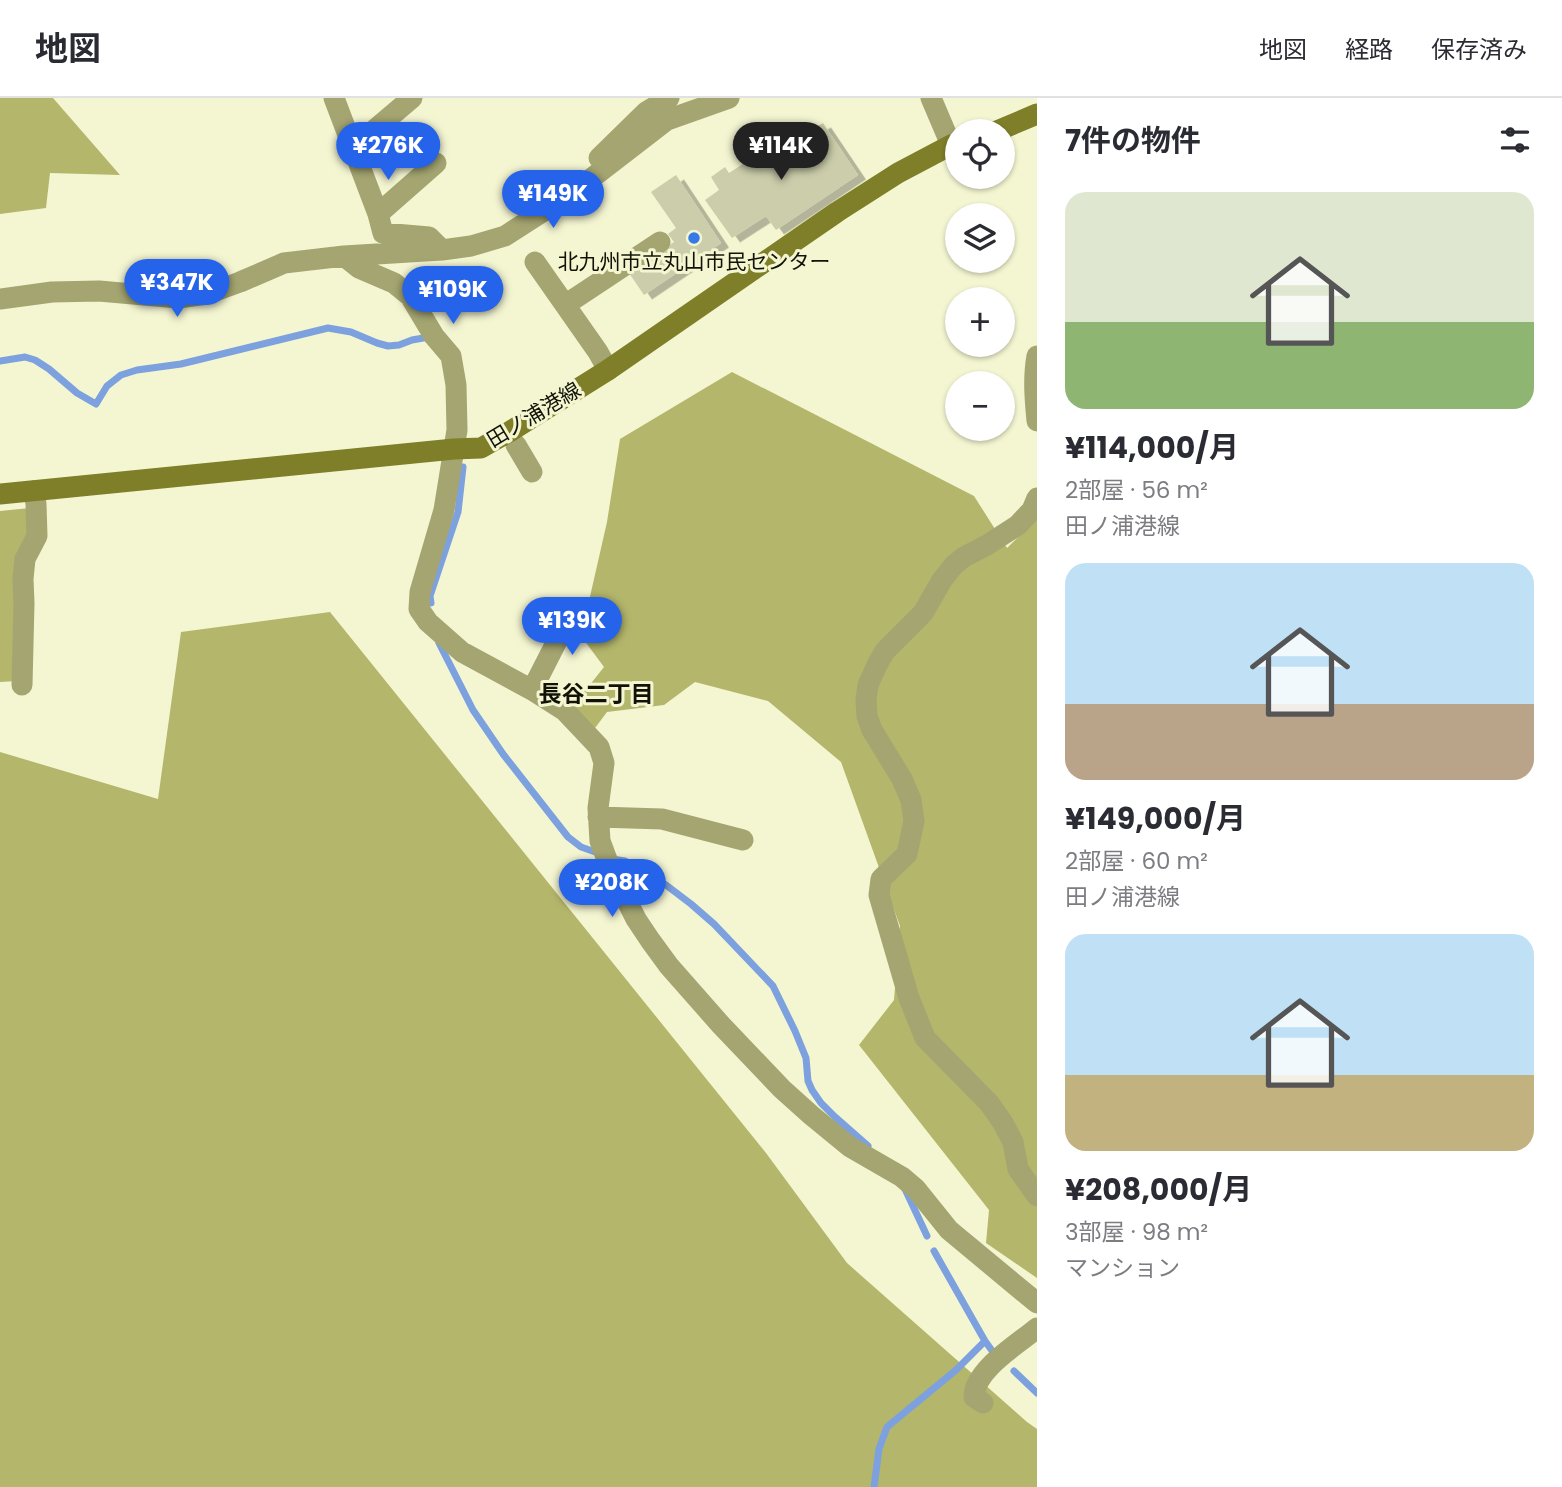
<!DOCTYPE html>
<html lang="ja">
<head>
<meta charset="utf-8">
<style>
  :root { --surface:#fff; --page:#f7f7f7; --text:#2b2b33; --muted:#7c7c81; --line:#e1e1e2; --accent:#2563eb }
  body { margin:0; font-family:Poppins,"Noto Sans JP",sans-serif; background:var(--page); color:var(--text); height:100vh; display:flex; flex-direction:column; font-size:26px; white-space:nowrap }
  * { box-sizing:border-box; margin:0 }
  p { font-size:23px; color:var(--muted) }
  .icon { flex:none; width:38px; height:38px; fill:none; stroke:currentColor; stroke-width:2; stroke-linecap:round; stroke-linejoin:round }
  .map { position:relative; flex:1; overflow:hidden }
  .sheet { display:flex; flex-direction:column; background:var(--surface); width:525px }
  .sheet>* { flex:none }
  .tools { position:absolute; left:945px; top:21px; display:grid; gap:14px }
  .tools a { display:grid; place-items:center; width:70px; height:70px; border-radius:50%; background:var(--surface); box-shadow:0 2px 5px #0004; font-size:35px }
  .price { position:absolute; translate:-50% -60px; padding:0 16px; border-radius:24px; background:var(--accent); color:#fff; font-size:23px; line-height:46px; filter:drop-shadow(0 2px 4px #0008) }
  .price::after { content:''; position:absolute; left:50%; top:42px; width:21px; height:16px; margin-left:-10px; background:inherit; clip-path:polygon(0 0,100% 0,50% 100%) }
  .price.active { background:#222; color:#fff }
  ul { padding:0; list-style:none }
  li { display:grid; align-content:center; gap:14px; height:371px; padding:0 28px }
  li span { display:grid; place-items:center; height:217px; border-radius:21px; color:#555 }
  li>.icon { margin-inline-start:auto }
  span .icon { width:126px; height:126px; fill:#fffc; stroke-width:1 }
  li b { font-size:30px }
  h2 { display:flex; justify-content:space-between; align-items:center; height:84px; padding:0 28px; font-size:30px }
  header { display:flex; align-items:center; gap:42px; box-sizing:border-box; height:98px; padding:0 35px; background:var(--surface); border-bottom:2px solid var(--line) }
  header strong { font-size:33px }
  nav { display:flex; gap:38px; margin-inline-start:auto; font-size:24px }
  main { display:flex; flex:1; min-height:0 }
  .map>svg:first-child { display:block }
  .forest { fill:#b4b66b }
  .lines { fill:none; stroke-linecap:round; stroke-linejoin:round }
  .stream { stroke:#7ca1de; stroke-width:7 }
  .building { fill:#cbcdab; filter:url(#shadow) }
  .street { stroke:#a4a571; stroke-width:21 }
  .secondary { stroke:#7e7f28; stroke-width:21 }
  .poi-dot { fill:#3779e7; stroke:#f4f6d2; stroke-width:2.5 }
  .labels { text-anchor:middle; stroke-width:6; stroke-linejoin:round; paint-order:stroke }
  .poi-label { font-size:21px; fill:#121206; stroke:#f4f6d2 }
  .street-label { font-size:21px; fill:#121206; stroke:#f4f6d2 }
  .neighbourhood-label { font-size:23px; font-weight:bold; fill:#121206; stroke:#f4f6d2 }
</style>
</head>
<body>
<header>
<strong>地図</strong>
<nav><a>地図</a><a>経路</a><a>保存済み</a></nav>
</header>
<main>
<div class="map">
<svg width="1037" height="1389" viewBox="0 0 1037 1389">
  <defs>
    <filter id="shadow"><feDropShadow dx="8" dy="4.5" stdDeviation="0" flood-color="#0004"/></filter>
  </defs>
  <rect width="100%" height="100%" fill="#f4f6d2"/>
  <!-- forest -->
  <path class="forest" d="M0,0H53L120,77L50,75L46,110L0,116Z
    M732,274L974,398L1007,450L1037,421V1180L986,1145L989,1112L859,947L894,902L900,828L841,664L768,603L695,584L664,607L607,614L595,630L573,608L604,569L581,538L607,424L620,341Z
    M30,410L17,583L0,584V413Z
    M330,514L766,1055L847,1165L1027,1324L1037,1331V1389H0V654L158,701L181,534Z"/>
  <g class="lines">
    <!-- stream -->
    <path class="stream" d="M0,263L25,259L35,262L49,271L77,295L96,306L107,288L121,277L137,272L181,266L328,230L351,234L377,245L388,248L399,247L412,242L429,239
      M431,505L430,498L458,414L463,369
      M439,545L473,612L503,656L568,739L581,749L598,755
      M612,761L625,763L666,787L691,806L714,826L773,888L795,933L806,960L808,983L812,992L821,1005L835,1019L868,1048
      M905,1091L927,1138
      M934,1153L985,1243L993,1254
      M1014,1273L1037,1295
      M874,1389L879,1351L887,1329L956,1272L985,1243"/>
  </g>
  <!-- building -->
  <path class="building" d="M823,25L858,77L776,132L766,118L732,140L705,102L719,92L711,79L725,69L729,75L746,64L749,69L805,32L807,35Z
    M676,77L721,145L644,197L629,175L674,144L668,136L676,130L651,94Z"/>
  <g class="lines">
    <!-- street -->
    <path class="street" d="M334,0L378,116L383,135L429,139L442,152
      M931,0L951,47
      M353,50L412,0
      M599,60L646,14L669,0
      M378,116L436,65
      M344,158L359,170L394,185L410,198L434,238L451,258L456,287L457,332L444,412L420,494L419,511L428,524L462,554L532,592L565,613L599,649L604,665L598,710L600,743L609,767L636,821L650,842L669,868L721,927L782,991L811,1017L850,1049L902,1079L916,1091L949,1132L1037,1205
      M535,164L598,254L608,272
      M0,201L52,194L99,193L178,200L207,196L240,184L284,165L344,158L442,152L471,148L505,138L575,93L667,22L729,0
      M565,207L660,144
      M1037,258C1033,280 1035,302 1037,323
      M516,347L532,374
      M1037,400L1032,412L1018,427L987,447L964,459L954,467L942,482L923,515L885,553L878,565L868,587L866,602L867,618L872,632L902,681L911,702L914,723L907,756L881,781L879,797L909,900L925,940L989,1005L1003,1025L1013,1044L1018,1071L1037,1098
      M22,587L24,505L23,481L25,461L37,438L36,406L34,393
      M532,592L560,537L565,510
      M598,719L662,721L743,742
      M983,1305L974,1299C974,1272 1018,1246 1037,1230"/>
    <!-- secondary -->
    <path class="secondary" d="M997,33L1037,16
      M0,396L454,351L481,350L509,334L608,272L837,114L898,75L951,47H957"/>
  </g>
  <!-- markers -->
  <circle class="poi-dot" cx="694" cy="140" r="7"/>
  <g class="labels">
    <!-- poi labels -->
    <g class="poi-label">
      <text x="694" y="171">北九州市立丸山市民センター</text>
    </g>
    <!-- street labels -->
    <g class="street-label">
      <text transform="translate(534 317) rotate(-31)" y="7">田ノ浦港線</text>
    </g>
    <!-- neighbourhood labels -->
    <g class="neighbourhood-label">
      <text x="596" y="604">長谷二丁目</text>
    </g>
  </g>
</svg>
<div class="tools">
<a><svg class="icon" aria-label="locate" viewBox="0 0 24 24"><circle cx="12" cy="12" r="6"/><path d="M12 2v4M12 18v4M2 12h4M18 12h4"/></svg></a>
<a><svg class="icon" aria-label="layers" viewBox="0 0 24 24"><path d="M12 4l9 5-9 5-9-5zM3 14l9 5 9-5"/></svg></a>
<a>+</a>
<a>−</a>
</div>
<b class="price" style="left:388px;top:84px">¥276K</b>
<b class="price active" style="left:781px;top:84px">¥114K</b>
<b class="price" style="left:553px;top:132px">¥149K</b>
<b class="price" style="left:177px;top:221px">¥347K</b>
<b class="price" style="left:453px;top:228px">¥109K</b>
<b class="price" style="left:572px;top:559px">¥139K</b>
<b class="price" style="left:612px;top:821px">¥208K</b>
</div>
<section class="sheet">
<h2>7件の物件<svg class="icon" aria-label="filters" viewBox="0 0 24 24"><path d="M4 7h16M4 17h16"/><circle cx="9" cy="7" r="2"/><circle cx="15" cy="17" r="2"/></svg></h2>
<ul>
<li><span style="background:linear-gradient(#dfe7d0 60%,#8fb573 0)"><svg class="icon" aria-label="home" viewBox="0 0 24 24"><path d="M3 11l9-7 9 7M6 9v11h12V9"/></svg></span><div><b>¥114,000/月</b><p>2部屋 · 56 m²</p><p>田ノ浦港線</p></div></li>
<li><span style="background:linear-gradient(#bfe0f5 65%,#b9a48a 0)"><svg class="icon" aria-label="home" viewBox="0 0 24 24"><path d="M3 11l9-7 9 7M6 9v11h12V9"/></svg></span><div><b>¥149,000/月</b><p>2部屋 · 60 m²</p><p>田ノ浦港線</p></div></li>
<li><span style="background:linear-gradient(#bfe0f5 65%,#c2b280 0)"><svg class="icon" aria-label="home" viewBox="0 0 24 24"><path d="M3 11l9-7 9 7M6 9v11h12V9"/></svg></span><div><b>¥208,000/月</b><p>3部屋 · 98 m²</p><p>マンション</p></div></li>
</ul>
</section>
</main>
</body>
</html>
